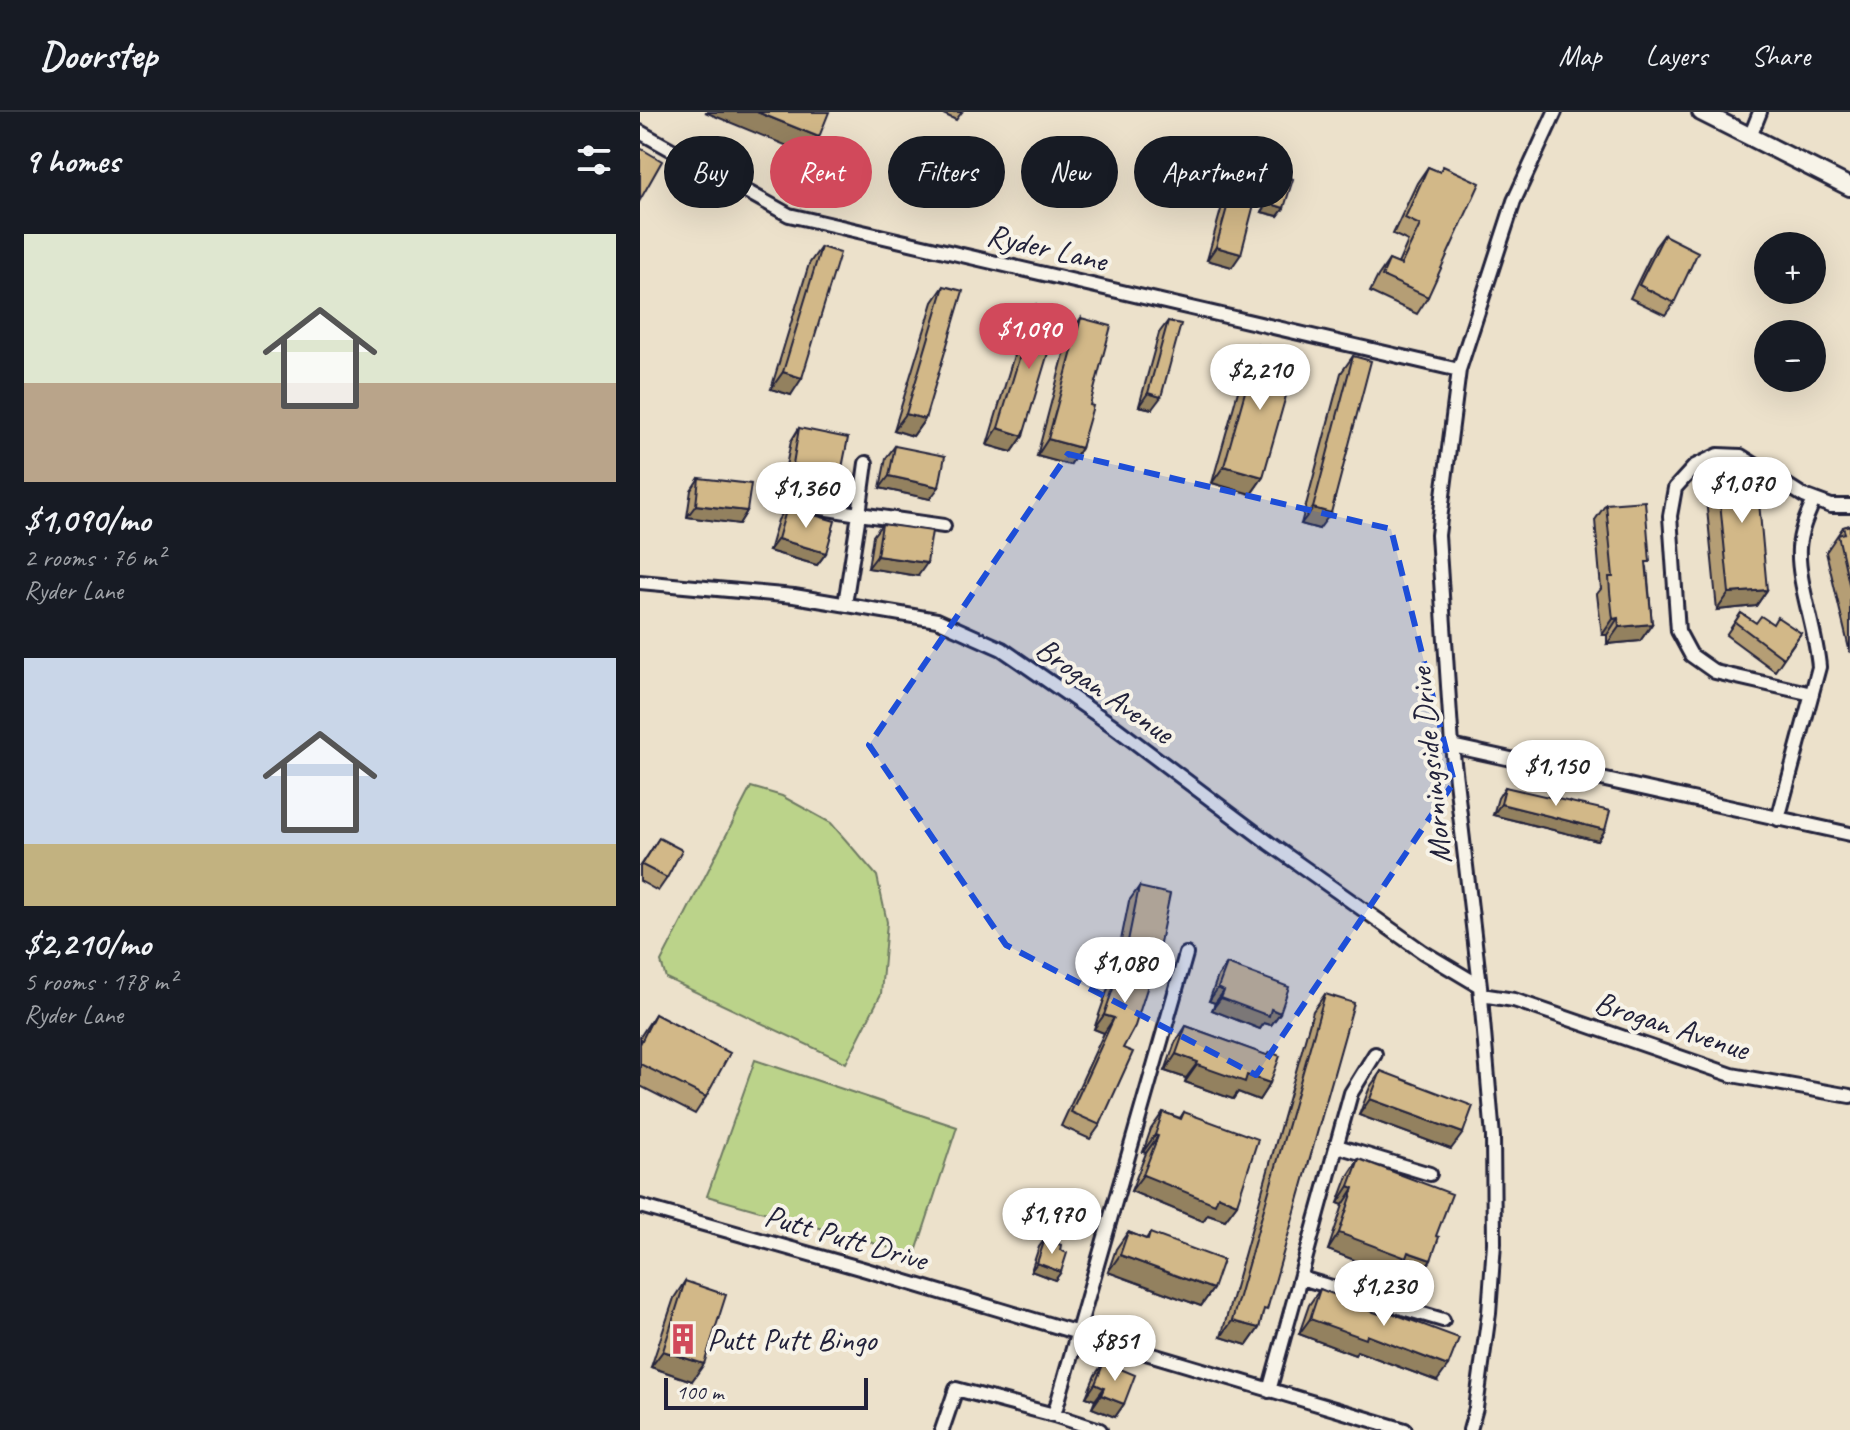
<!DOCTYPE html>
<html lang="en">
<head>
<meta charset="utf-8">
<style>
  :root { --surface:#171b24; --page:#242831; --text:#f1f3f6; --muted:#9ea1a6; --line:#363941; --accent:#d1495b }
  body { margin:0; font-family:Caveat,sans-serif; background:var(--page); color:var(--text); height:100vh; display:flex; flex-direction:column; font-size:30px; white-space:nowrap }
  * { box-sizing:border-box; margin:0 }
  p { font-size:26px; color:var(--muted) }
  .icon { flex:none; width:44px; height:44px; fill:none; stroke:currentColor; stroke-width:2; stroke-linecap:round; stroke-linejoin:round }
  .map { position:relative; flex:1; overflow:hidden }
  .panel { display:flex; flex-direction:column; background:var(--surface); width:640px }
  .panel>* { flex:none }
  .hud { position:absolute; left:24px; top:24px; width:760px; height:72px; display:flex; gap:16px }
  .controls { position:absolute; left:1114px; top:120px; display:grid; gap:16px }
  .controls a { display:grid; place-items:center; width:72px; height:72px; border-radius:50%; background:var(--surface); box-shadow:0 8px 32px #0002; font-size:40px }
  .scale { position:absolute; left:24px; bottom:20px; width:204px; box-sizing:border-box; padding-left:8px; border:4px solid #22223b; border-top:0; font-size:22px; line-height:28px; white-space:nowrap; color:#22223b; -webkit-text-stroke:6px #f7f3e8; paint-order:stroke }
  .price { position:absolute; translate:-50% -68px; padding:0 18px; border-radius:28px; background:#fff; color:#222; font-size:26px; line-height:52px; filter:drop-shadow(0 2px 4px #0008) }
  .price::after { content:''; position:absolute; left:50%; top:48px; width:24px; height:18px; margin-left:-12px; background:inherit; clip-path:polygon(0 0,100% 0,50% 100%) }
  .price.on { background:var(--accent); color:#fff }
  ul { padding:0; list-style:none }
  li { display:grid; align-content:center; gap:16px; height:424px; padding:0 24px }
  li span { display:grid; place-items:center; height:248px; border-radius:0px; color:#555 }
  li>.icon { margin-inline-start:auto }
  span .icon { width:144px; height:144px; fill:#fffc; stroke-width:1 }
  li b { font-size:34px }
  h2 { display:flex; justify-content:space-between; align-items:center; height:96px; padding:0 24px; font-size:34px }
  .pill { padding:0 28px; border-radius:36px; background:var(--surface); box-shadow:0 8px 32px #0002; font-size:28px; line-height:72px }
  .pill.on { background:var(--accent); color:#fff }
  header { display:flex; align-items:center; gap:48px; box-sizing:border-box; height:112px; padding:0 40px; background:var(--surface); border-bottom:2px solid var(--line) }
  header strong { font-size:38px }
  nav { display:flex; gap:44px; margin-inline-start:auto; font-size:28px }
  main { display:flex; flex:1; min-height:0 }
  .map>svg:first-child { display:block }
  .green { fill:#bbd38a; stroke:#6e7a62; stroke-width:2 }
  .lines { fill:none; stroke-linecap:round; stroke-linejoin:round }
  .minor-casing { stroke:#22223b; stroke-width:18 }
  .tertiary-casing { stroke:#22223b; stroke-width:22 }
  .minor { stroke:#f7f3e8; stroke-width:12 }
  .tertiary { stroke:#f7f3e8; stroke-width:16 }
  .wall { fill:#b59e75; stroke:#22223b; stroke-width:2 }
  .shaded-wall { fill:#93815f; stroke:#22223b; stroke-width:2 }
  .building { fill:#d2b888; stroke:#22223b; stroke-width:2 }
  .marked { fill:#1d4ed8; fill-opacity:0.2; stroke:#1d4ed8; stroke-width:6; stroke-dasharray:16 10; stroke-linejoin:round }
  .labels { text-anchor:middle; stroke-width:8; stroke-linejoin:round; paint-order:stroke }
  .street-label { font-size:32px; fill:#22223b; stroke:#f7f3e8 }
  .poi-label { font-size:32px; fill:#22223b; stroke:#f7f3e8; text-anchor:start }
</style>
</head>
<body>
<header>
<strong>Doorstep</strong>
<nav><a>Map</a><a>Layers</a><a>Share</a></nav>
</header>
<main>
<section class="panel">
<h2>9 homes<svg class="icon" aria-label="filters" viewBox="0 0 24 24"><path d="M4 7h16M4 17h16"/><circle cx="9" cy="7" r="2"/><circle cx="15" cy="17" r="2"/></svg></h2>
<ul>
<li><span style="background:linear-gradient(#dfe7d0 60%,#b9a48a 0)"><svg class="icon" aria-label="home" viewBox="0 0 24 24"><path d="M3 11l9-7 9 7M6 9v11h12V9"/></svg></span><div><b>$1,090/mo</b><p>2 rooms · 76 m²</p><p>Ryder Lane</p></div></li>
<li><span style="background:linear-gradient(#c9d6e8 75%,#c2b280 0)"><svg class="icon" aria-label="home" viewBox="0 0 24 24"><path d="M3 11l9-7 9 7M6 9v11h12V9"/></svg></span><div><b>$2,210/mo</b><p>5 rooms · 178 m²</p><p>Ryder Lane</p></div></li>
</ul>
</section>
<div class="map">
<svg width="1210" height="1318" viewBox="0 0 1210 1318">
  <rect width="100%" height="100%" fill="#ece1cb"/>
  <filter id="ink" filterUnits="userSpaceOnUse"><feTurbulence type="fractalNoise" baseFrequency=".0125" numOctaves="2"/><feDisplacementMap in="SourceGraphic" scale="16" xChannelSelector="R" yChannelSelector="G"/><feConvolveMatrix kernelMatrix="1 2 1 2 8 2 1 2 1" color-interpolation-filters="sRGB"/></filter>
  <g filter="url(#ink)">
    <!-- green -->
    <path class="green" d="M111,675L142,684L191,711L237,764L247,810L241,882L206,951L26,866L21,850Z
      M115,948L317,1015L275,1143L67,1084Z"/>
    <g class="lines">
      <defs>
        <path id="minor" d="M0,20L149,103L819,258
          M1110,25L1120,0
          M138,389L219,402L226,351
          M0,470L154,484L297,508L362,537L472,613L629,731L783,840L840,874
          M205,492L219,402L304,414
          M1172,582L1075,560L1051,543L1038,519L1030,404L1035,376L1055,354L1078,343L1101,344L1164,384L1191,394H1210
          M812,634L1210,722
          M1138,707L1179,555C1176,517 1157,470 1159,436C1160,419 1167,404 1174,388
          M841,883L874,888L1092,963L1210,984
          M697,1034L790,1062
          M0,1094L223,1157L765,1318
          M661,1166L803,1208
          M629,1279L711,981L735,942
          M414,1303L546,842
          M302,1318L316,1277L414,1303L460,1318
          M830,1318L836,1296L849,1201L854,1131L853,1025L840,874L812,634L798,423L819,258L874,89L915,0"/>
        <path id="tertiary" d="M1061,0L1210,75"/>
      </defs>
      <!-- minor casing -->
      <use href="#minor" class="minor-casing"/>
      <!-- tertiary casing -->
      <use href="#tertiary" class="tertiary-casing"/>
      <!-- minor -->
      <use href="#minor" class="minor"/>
      <!-- tertiary -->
      <use href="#tertiary" class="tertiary"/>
    </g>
    <!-- wall -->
    <path class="wall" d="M299,0H322L316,8Z
      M803,54L788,185L777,202L730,180L738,164L749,148L758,152L768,129L753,122L777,71L788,55L799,60Z
      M637,62L644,96L638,104L622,100L631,70Z
      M593,74L592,155L567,148L584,87Z
      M1024,123L1034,191L1025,203L990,186L1015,135Z
      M181,135L151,283L131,277L169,152Z
      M304,174L285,307L273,324L254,318L293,190Z
      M395,194L383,324L372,340L347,333L384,210Z
      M441,206L450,293L441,336L430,353L397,344L429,223Z
      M528,209L512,297L499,294L519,221Z
      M618,234L623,365L611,382L572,371L606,251Z
      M713,244L679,417L661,412L701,261Z
      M159,316L201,361L192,373L144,364L151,329Z
      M255,334L290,387L240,376L246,346Z
      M1076,350L1127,478L1116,494L1077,498L1064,367Z
      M59,366L107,399L99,412L47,405L51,378Z
      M966,392L1007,455L1012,512L1000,529L967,532V523H962L957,482L961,477L955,408Z
      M147,395L186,441L177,453L129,439L138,408Z
      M242,412L278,464L228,456L233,424Z
      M1210,413V541L1186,440L1203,415Z
      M1101,501L1116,511L1133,512L1161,521L1135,559L1086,523Z
      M865,675L965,718L958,729L853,703L858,686Z
      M19,726L27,766L18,779L0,769V755Z
      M499,775L483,936L460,1013L450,1027L421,1014L464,921L454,917L476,853L489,789Z
      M587,852L640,901L631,913L624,911L620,917L572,898L575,891L569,889L578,864Z
      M685,882L621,1207L619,1216L607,1233L581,1225L673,899Z
      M15,902L66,985L55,1002L0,974V925Z
      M546,914L628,944L630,940V971L619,988L598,980L593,987L545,970L546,966L525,959L535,931Z
      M741,959L811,1037L719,1003L730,975Z
      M523,1000L540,1006L544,1000L597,1092L585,1108L568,1102L563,1109L491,1079L506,1041L503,1040L511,1017Z
      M719,1047L796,1124L791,1148L779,1165L758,1158L754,1163L688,1138L703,1093L698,1091L708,1064Z
      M488,1120L506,1127L510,1121L573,1177L561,1194L468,1160L476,1137Z
      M405,1127L421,1160L415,1168L391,1159L399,1135Z
      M45,1169L52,1269L11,1255L34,1186Z
      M680,1177L700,1188L737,1202L741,1197L797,1269L717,1239L715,1243L659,1222L669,1193Z
      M464,1250L484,1292L475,1305L452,1296L455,1288L446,1285L455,1263Z"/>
    <!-- shaded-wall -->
    <path class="shaded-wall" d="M65,0H117L179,25L167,42Z
      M628,91L644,96L638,104L622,100Z
      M576,135L601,142L592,155L567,148Z
      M143,260L162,266L151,283L131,277Z
      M508,281L521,285L512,297L499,294Z
      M266,302L285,307L273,324L254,318Z
      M358,316L383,324L372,340L347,333Z
      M408,327L441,336L430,353L397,344Z
      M153,352L201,361L192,373L144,364Z
      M584,354L623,365L611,382L572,371Z
      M249,364L299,375L290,387L240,376Z
      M56,393L107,399L99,412L47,405Z
      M673,396L691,401L679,417L661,412Z
      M138,427L186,441L177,453L129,439Z
      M237,444L287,451L278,464L228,456Z
      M1127,478L1116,494L1077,498L1089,481Z
      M978,506L967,523H962L973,507Z
      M1012,512L1000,529L967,532L979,515Z
      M861,692L965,718L958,729L853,703Z
      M578,876L584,879L575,891L569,889Z
      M581,886L631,897L640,901L631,913L624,911L620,917L572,898Z
      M464,903L474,906L464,921L454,917Z
      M536,942L558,950L546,966L525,959Z
      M557,953L607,963L630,971L619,988L598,980L593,987L545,970Z
      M730,987L823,1021L811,1037L719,1003Z
      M515,1023L518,1024L506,1041L503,1040Z
      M503,1063L578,1084L597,1092L585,1108L568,1102L563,1109L491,1079Z
      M709,1074L714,1076L703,1093L698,1091Z
      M699,1121L768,1140L791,1148L779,1165L758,1158L754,1163L688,1138Z
      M480,1143L573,1177L561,1194L468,1160Z
      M397,1151L421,1160L415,1168L391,1159Z
      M670,1207L727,1223L808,1254L797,1269L717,1239L715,1243L659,1222Z
      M592,1209L619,1216L607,1233L581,1225Z
      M23,1239L64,1252L52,1269L11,1255Z
      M455,1272L464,1276L455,1288L446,1285Z
      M461,1283L484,1292L475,1305L452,1296Z"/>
    <!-- building -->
    <path class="building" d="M117,0H189L179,25Z
      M0,36L22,49L0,88Z
      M803,54L840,71L788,185L742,164L749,148L761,153L780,113L765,106L788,55L800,60Z
      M637,62L653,67L644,96L628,91Z
      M593,74L617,81L601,142L576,135Z
      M1024,123L1058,140L1034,191L999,173Z
      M181,135L200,141L162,266L143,260Z
      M304,174L323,179L285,307L266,302Z
      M395,194L420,201L383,324L358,316Z
      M441,206L471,214L450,293L453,294L441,336L408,327Z
      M528,209L541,212L521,285L508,281Z
      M618,234L657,245L623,365L584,354Z
      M713,244L731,249L691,401L673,396Z
      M159,316L208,326L201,361L153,352Z
      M255,334L305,344L299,375L249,364Z
      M1115,346L1127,478L1089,481L1076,350Z
      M59,366L111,372L107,399L56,393Z
      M1005,389L1010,450H1006L1012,512L979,515L978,506L973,507L970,480L969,465H973L966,392Z
      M147,395L195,409L186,441L138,427Z
      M242,412L292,419L287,451L237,444Z
      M1210,413V476L1198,423L1205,421L1203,415Z
      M1101,501L1116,511L1121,504L1133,512L1137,505L1161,521L1143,546L1095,510Z
      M865,675L970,699L965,718L861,692Z
      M19,726L42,738L27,766L2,753Z
      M499,775L530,782L517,845L495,914L483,936L493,940L460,1013L431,1000L474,906L464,903L486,839Z
      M587,852L649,875L640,901L631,897L629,904L581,886L584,879L578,876Z
      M685,882L714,891L627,1198L624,1197L619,1216L592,1209Z
      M15,902L90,941L66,985L0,952V932Z
      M546,914L629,944L630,940L640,944L630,971L607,963L605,970L557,953L558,950L536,942Z
      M741,959L833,994L823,1021L730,987Z
      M523,1000L541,1007L544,1000L618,1027L597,1092L578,1084L575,1092L503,1063L518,1024L515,1023Z
      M719,1047L812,1082L796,1124L799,1125L791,1148L768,1140L766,1146L699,1121L714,1076L709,1074Z
      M488,1120L508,1128L510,1121L583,1148L573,1177L480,1143Z
      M405,1127L421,1133L420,1138L427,1141L421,1160L397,1151Z
      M45,1169L86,1183L64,1252L23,1239Z
      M680,1177L701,1185L700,1188L739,1202L741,1197L819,1226L808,1254L727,1223L726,1227L670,1207Z
      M464,1250L495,1263L484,1292L461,1283L464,1276L455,1272Z"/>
  </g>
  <!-- marked area -->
  <path class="marked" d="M428,342L751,417L814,670L616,963L366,833L229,633Z"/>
  <!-- icons -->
  <defs>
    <symbol id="building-bare" viewBox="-9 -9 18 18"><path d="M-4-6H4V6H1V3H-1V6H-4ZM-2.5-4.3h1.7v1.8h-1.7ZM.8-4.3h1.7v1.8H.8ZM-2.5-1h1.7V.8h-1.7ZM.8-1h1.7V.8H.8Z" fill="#d1495b" stroke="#f7f3e8" stroke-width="2.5" paint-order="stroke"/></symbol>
  </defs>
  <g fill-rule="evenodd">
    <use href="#building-bare" x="21" y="1205" width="44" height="44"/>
  </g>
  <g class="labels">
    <!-- street labels -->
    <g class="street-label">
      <text transform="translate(407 135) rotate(13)" y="11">Ryder Lane</text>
      <text transform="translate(465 578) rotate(35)" y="11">Brogan Avenue</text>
      <text transform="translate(790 654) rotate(-96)" y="11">Morningside Drive</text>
      <text transform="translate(1032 913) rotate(18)" y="11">Brogan Avenue</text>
      <text transform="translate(206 1125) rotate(16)" y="11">Putt Putt Drive</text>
    </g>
    <!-- poi labels -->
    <g class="poi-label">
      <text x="67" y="1238">Putt Putt Bingo</text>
    </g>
  </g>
</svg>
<div class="controls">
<a>+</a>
<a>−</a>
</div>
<div class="scale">100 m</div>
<b class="price on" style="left:389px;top:259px">$1,090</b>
<b class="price" style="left:620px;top:300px">$2,210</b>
<b class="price" style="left:1102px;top:413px">$1,070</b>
<b class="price" style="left:166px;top:418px">$1,360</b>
<b class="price" style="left:916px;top:696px">$1,150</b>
<b class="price" style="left:485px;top:893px">$1,080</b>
<b class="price" style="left:412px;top:1144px">$1,970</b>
<b class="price" style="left:744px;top:1216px">$1,230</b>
<b class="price" style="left:475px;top:1271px">$851</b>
<div class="hud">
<a class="pill">Buy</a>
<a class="pill on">Rent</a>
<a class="pill">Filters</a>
<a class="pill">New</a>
<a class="pill">Apartment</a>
</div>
</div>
</main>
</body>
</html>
